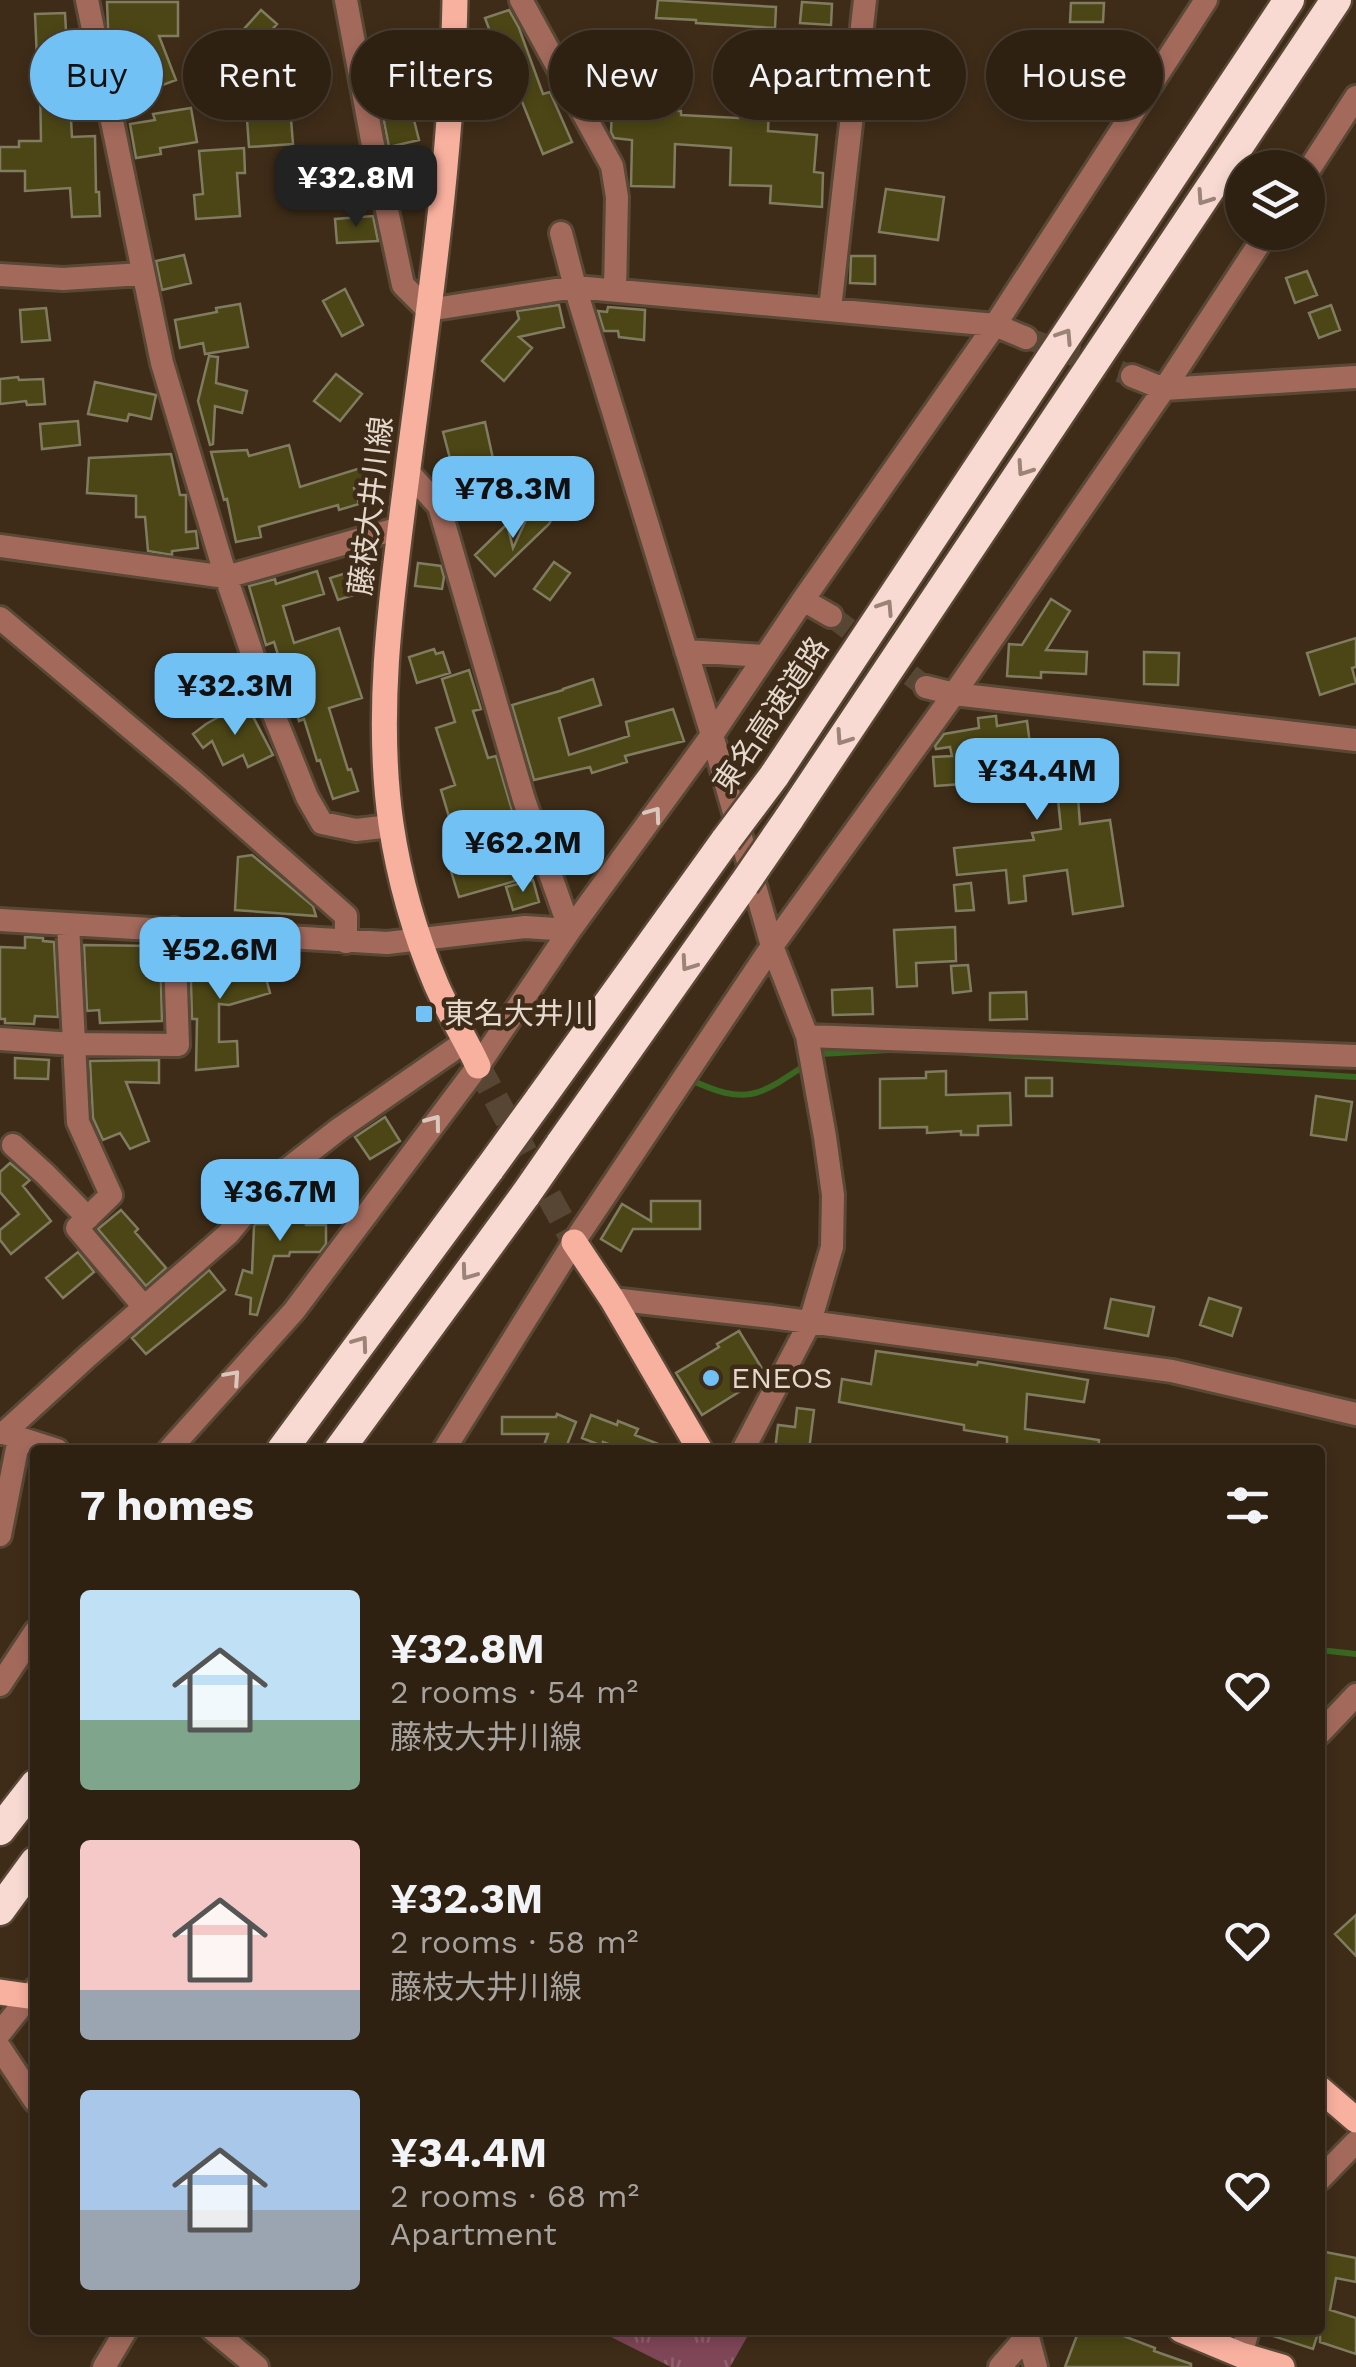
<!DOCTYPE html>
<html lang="en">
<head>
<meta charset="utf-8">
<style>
  :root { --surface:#2e2112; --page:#3a2e20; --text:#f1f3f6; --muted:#a7a39f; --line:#493e32; --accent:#71c1f5 }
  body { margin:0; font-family:"Work Sans","Noto Sans JP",sans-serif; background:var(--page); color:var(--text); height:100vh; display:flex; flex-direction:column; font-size:38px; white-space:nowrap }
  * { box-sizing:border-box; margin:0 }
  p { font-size:32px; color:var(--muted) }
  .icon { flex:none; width:55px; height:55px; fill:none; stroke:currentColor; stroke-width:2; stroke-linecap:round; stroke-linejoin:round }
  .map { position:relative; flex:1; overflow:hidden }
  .details { position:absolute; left:30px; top:1445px; width:1295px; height:890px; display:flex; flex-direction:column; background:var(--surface); border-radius:10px; box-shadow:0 5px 15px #0003,0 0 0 2px var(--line) }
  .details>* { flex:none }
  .guide { position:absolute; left:30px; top:30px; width:1298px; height:90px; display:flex; gap:20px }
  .tools { position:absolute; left:1225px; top:150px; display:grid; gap:20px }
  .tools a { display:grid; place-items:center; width:100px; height:100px; border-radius:50%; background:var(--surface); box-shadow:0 5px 15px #0003,0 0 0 2px var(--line); font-size:50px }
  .price { position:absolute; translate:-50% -85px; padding:0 22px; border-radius:20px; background:var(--accent); color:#111; font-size:32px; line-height:65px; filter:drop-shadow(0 2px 5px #0008) }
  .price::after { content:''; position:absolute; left:50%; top:60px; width:30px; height:22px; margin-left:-15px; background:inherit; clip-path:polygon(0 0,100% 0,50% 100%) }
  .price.selected { background:#222; color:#fff }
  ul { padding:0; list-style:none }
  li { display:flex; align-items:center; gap:30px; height:250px; padding:0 50px }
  li span { display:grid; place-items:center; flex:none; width:280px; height:200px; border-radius:10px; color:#555 }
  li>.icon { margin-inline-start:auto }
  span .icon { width:120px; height:120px; fill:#fffc; stroke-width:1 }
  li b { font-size:42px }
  h2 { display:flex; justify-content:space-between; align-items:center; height:120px; padding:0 50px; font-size:42px }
  .pill { padding:0 35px; border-radius:45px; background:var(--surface); box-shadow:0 5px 15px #0003,0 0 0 2px var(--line); font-size:35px; line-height:90px }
  .pill.selected { background:var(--accent); color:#111 }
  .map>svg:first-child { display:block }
  .grass { fill:url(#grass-tufts) }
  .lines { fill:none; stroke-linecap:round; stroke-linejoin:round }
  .stream { stroke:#396620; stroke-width:6 }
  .building { fill:#4c4616; stroke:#7f7c60; stroke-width:2.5 }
  .minor-tunnel { stroke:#574633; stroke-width:22; stroke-dasharray:22 11; stroke-linecap:butt }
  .major-tunnel { stroke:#574633; stroke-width:25; stroke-dasharray:25 12; stroke-linecap:butt }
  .minor-casing { stroke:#594835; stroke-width:28 }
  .major-casing { stroke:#594835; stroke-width:30 }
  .highway-casing { stroke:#594835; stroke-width:35 }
  .minor { stroke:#a36a5c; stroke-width:22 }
  .major { stroke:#f8b09f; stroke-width:25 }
  .highway { stroke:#f8dad3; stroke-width:30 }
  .highway-bridge-casing { stroke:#594835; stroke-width:35; stroke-linecap:butt }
  .highway-bridge { stroke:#f8dad3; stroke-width:30 }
  .oneway { stroke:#9b8376 }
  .oneway2 { stroke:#dbc8bc }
  .poi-dot { fill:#71c1f5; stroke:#3e2c18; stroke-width:4 }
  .labels { text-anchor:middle; stroke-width:9; stroke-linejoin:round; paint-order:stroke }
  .street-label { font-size:30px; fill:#e5d9cd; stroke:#3e2c18 }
  .poi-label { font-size:30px; fill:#e5d9cd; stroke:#3e2c18; text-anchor:start }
</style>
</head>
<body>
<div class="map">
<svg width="1356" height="2367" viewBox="0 0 1356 2367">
  <defs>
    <pattern id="grass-tufts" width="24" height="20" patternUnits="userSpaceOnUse" patternTransform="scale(2.5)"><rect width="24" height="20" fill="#7f4658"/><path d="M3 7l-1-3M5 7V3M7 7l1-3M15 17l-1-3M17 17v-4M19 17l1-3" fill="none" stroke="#91606f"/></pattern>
  </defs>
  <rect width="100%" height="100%" fill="#3e2c18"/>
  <!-- grass -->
  <path class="grass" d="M597,2330H751L730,2367H671Z"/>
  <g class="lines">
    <!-- stream -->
    <path class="stream" d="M966,1053L1356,1077
      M817,1057L821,1054L889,1050
      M691,1080C747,1106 759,1096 807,1064
      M1320,1650L1356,1654"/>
  </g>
  <!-- building -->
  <path class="building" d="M658,0L776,7L775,28L696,23V20L656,18Z
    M107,2H178V36H159L176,80L144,92L128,54L114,55L108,27Z
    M802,2L832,4L831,25L800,23Z
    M1071,3H1104L1103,22H1070Z
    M261,10L277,24L251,53L235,39Z
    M509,10L519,28L543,94L550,92L572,142L543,154L517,89L512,91L485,18Z
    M65,13L72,137L95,136L96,192H99L100,216L72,217L70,188L25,191V171H0V147H19V141H41L40,82H38L35,14Z
    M746,60L776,62V65L825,69L824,90L770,87L768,131L817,135L814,172L823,173L822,207L770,203L771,186L730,185L731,148L675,144L674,187L631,186L632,140L614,138L611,132L612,109L681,111V115L738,118L739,112H741Z
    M278,70L279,120L291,119L293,144L249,147L245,92H239V71Z
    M410,104L419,140L389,147L382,111Z
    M191,108L197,142L160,148L161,154L136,158L130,124L155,120L153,114Z
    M244,148L245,173H237L240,216L196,219L194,195L203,194L199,151Z
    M886,189L944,197L938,240L879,232Z
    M373,216L378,241L337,243L335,219Z
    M184,255L191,283L162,290L156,261Z
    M851,256H875V284L850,283Z
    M1307,271L1317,295L1295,303L1286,278Z
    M345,289L363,325L342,336L323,301Z
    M240,304L248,347L205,354L203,343L180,348L175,320L217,312L216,308Z
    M559,305L564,327L519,337L532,348L504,381L482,361L519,319L517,311Z
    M1331,305L1340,330L1319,338L1309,313Z
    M608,307L645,310L644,340L619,337L618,331H604L598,311L607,312Z
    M46,308L50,340L22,342L20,310Z
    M209,356L218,357L216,383L247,391L242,413L215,406L213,444L210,445L198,401Z
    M336,374L362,394L340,421L314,401Z
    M18,377L19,380L43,379L45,404L27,405L26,401L0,404V379Z
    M95,382L156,395L151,419L129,414L127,421L88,414Z
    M78,421L80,445L42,449L40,424Z
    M485,422L504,509L462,518L455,490L458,489L443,432Z
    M289,445L300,487L367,466L372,483L354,488L359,504L339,510L338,505L259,527L261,537L236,542L227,499L224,500L211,452L247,450L249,456Z
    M171,454L180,495H186V532L196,531L198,548L172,551V555L148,551L145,517H136V496L87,493L89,458Z
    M533,505L554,514L549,524L495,576L475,555L507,524L513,548Z
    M554,562L570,573L550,600L534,589Z
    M418,563L441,566L444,577L442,589L415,586Z
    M356,570L363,592L338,600L330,578Z
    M317,571L324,594L283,606L294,643L339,628L362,698L329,708L348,770L351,769L358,791L333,799L320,760L317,761L304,719L299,721L274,642L266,645L249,586L275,579L276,584Z
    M1051,599L1070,611L1046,650L1087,652L1086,674L1041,672V678L1007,676L1009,644L1022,645Z
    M1356,638V667L1352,668L1356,683L1320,695L1307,653Z
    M434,649L436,654L443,652L450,673L417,683L409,657Z
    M1144,652L1179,653L1178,685L1144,684Z
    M469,670L481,709L473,711L488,758L496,756L522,844L506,849L515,881L459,897L451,871L464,867L441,790L455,785L436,728L455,722L442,679Z
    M593,679L601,705L559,718L569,755L629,736L626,722L673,709L684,741L625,756L627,762L592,773L590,767L534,780L512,705L563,690V689Z
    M248,707L273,755L248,767L243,755L223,765L212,741L203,748L193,734L206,724L235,708L237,713Z
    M996,716L997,726L1027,721L1030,744L1044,743L1045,751L1070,749L1073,784H1077L1080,824L1110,820L1123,906L1073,914L1067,870L1024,876L1026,901L1009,903L1006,870L957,875L954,848L1034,840L1032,833L1061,829L1055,770L1016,775L1011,741L976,745V748H973L974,768H962L963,784L935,786L933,757L952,756L950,747L936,749L935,746L944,734L979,728L978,718Z
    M252,855L313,906L316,916L235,910L238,857Z
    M533,880L539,902L513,910L506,887Z
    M971,883L974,910L956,911L954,885Z
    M955,927L956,961L916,963L917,986L897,987L894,930Z
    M25,937L43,938V941L54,942L58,1017L35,1016L34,1024L5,1023V1019H0V947L25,948Z
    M84,945L157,946L160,948L162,1021L100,1023L99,1010L87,1011Z
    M190,948H213V968L260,956L270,993L229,1005L219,1004V1042L237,1041L238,1066L196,1070L197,1019H192Z
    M968,965L971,991L953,993L951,966Z
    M872,988L873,1014L833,1015L832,990Z
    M1026,992L1027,1019L990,1020V993Z
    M15,1058L49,1060L48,1079L15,1078Z
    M159,1060V1083L126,1082L149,1141L130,1149L120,1133L103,1140L93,1118L90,1061Z
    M946,1071V1095L1010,1093L1011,1125L978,1126V1135H961V1131L927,1133V1127L880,1128V1079L926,1078V1072Z
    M1026,1078H1052V1096H1026Z
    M1316,1096L1352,1102L1346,1140L1311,1135Z
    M385,1117L400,1141L370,1159L355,1137Z
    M10,1163L30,1180L23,1186L51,1221L11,1254L0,1240V1230L19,1214L0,1192V1172Z
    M286,1189H306V1225H326V1244L320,1252H290L289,1256H274L257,1315L250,1314L251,1298L236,1294L243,1270L252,1273L254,1226L256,1224L281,1225L282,1193Z
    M651,1201H700V1229H633L621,1251L601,1239L622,1204L651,1221Z
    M121,1210L138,1229L135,1232L166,1268L146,1286L98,1229Z
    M78,1252L94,1272L63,1298L46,1278Z
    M209,1270L225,1290L146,1354L132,1338Z
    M1209,1298L1241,1308L1232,1336L1200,1325Z
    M1111,1299L1154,1307L1148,1336L1105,1328Z
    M739,1331L766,1375L702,1415L676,1373L719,1347L717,1344Z
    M876,1351L977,1365L978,1362L1088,1380L1084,1402L1027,1394L1025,1429L1099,1440L1098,1450H1042V1448L1007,1446V1437L964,1430V1425L839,1402L842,1379L871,1384Z
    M797,1408L814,1410L809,1450H775L778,1425L795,1427Z
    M557,1414L576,1422L565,1450H557L544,1445L548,1434H502V1417H556Z
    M591,1415L617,1425L618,1421L638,1429L635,1435L669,1448V1450H624L603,1442L602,1446L582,1438Z
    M1356,1915V1956L1335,1934Z
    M1320,2251L1356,2258V2282L1336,2278L1330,2310L1356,2318V2354L1320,2342Z
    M1079,2330H1108L1155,2348L1154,2351L1191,2364V2367H1065Z
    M1267,2330H1319L1313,2349L1267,2334Z"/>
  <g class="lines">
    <!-- minor-tunnel -->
    <path class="minor-tunnel" d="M1026,338L1132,376
      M831,616L926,687"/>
    <!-- major-tunnel -->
    <path class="major-tunnel" d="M478,1066L574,1242"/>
    <defs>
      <path id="minor" d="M87,0L162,363L226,577L268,700L307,797L322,823L356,830L391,826
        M346,0L372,140L403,285L428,310L575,287L995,325L1026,338
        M521,0L612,166L617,197L615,290
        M1308,171L1356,97
        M561,233L575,287L712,735L772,946L807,1036L825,1137L833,1195L832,1247L810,1322L743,1450
        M0,275L63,279L142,274
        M830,309L865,0
        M1132,376L1164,389L1356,377
        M0,546L226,577L400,528
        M803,600L831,616
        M0,618L192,780L346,916V942
        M686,651L765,656
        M926,687L954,694L1356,740
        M0,920L387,943L525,927L570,930L524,800L439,506L408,472
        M68,924L78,1122L111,1195L77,1228L144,1307
        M807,1036L1356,1056
        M0,1039L73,1044L178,1045L174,929
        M13,1145L45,1174L88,1218
        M612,1299L772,1317L1172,1371L1356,1414
        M0,1433H4L88,1356L228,1234L271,1182L339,1129L466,1041
        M7,1434L57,1450
        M169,1450L294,1311L478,1066L570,930L712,735L803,600L995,325L1206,0
        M444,1450L574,1242L772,946L954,694L1164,389L1267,232
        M0,1535L19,1438
        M0,1685L35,1632
        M1320,1733L1356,1695
        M0,2033L35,1989
        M0,2048L35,2101
        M1320,2179L1356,2142
        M213,2330L257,2367
        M1026,2330L1036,2367
        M1241,2355L1248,2330
        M104,2367L126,2330
        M1000,2367L1027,2336"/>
      <path id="major" d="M455,0C452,157 428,313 408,468C393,586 374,706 391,824C399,878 415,934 436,984C448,1012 465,1038 478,1066
        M574,1242L612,1299L700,1450
        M0,1992L35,1997
        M1320,2089L1356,2120
        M1181,2330L1241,2355L1282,2367"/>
      <path id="highway" d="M774,776L1289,0
        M788,820L1336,0
        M540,1099L726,840
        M560,1145L744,884
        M282,1450L490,1168
        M339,1450L526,1194
        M0,1830L35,1785
        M0,1910L35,1862"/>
    </defs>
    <!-- minor casing -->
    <use href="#minor" class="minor-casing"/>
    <!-- major casing -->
    <use href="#major" class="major-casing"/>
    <!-- highway casing -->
    <use href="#highway" class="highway-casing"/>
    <!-- minor -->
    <use href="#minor" class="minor"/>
    <!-- major -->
    <use href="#major" class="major"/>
    <!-- highway -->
    <use href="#highway" class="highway"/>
    <defs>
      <path id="highway-bridge" d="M726,840L774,776
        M744,884L788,820
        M490,1168L540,1099
        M526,1194L560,1145"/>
    </defs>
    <!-- highway-bridge casing -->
    <use href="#highway-bridge" class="highway-bridge-casing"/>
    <!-- highway-bridge -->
    <use href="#highway-bridge" class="highway-bridge"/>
  </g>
  <!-- one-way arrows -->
  <defs><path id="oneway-chevron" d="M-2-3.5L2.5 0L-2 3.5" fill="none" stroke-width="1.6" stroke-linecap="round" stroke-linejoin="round" transform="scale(2.5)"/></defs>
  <g class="oneway">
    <use href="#oneway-chevron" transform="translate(1204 198) rotate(124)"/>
    <use href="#oneway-chevron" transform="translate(1065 336) rotate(-57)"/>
    <use href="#oneway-chevron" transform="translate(1024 469) rotate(124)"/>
    <use href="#oneway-chevron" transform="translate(886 607) rotate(-57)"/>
    <use href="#oneway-chevron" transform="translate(843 738) rotate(124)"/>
    <use href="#oneway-chevron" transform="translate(688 964) rotate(125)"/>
    <use href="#oneway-chevron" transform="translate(468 1273) rotate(126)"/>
    <use href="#oneway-chevron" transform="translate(361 1343) rotate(-54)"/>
  </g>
  <g class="oneway2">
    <use href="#oneway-chevron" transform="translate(654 814) rotate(-54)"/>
    <use href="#oneway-chevron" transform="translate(434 1122) rotate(-53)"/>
    <use href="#oneway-chevron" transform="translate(233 1377) rotate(-48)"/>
  </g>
  <!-- markers -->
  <g class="poi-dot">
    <rect x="414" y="1004" width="20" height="20" rx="5"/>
    <circle cx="711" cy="1378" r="10"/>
  </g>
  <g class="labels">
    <!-- street labels -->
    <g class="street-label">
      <text transform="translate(371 506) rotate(-83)" y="10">藤枝大井川線</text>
      <text transform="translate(771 715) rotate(-56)" y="10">東名高速道路</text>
    </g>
    <!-- poi labels -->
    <g class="poi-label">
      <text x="444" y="1024">東名大井川</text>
      <text x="731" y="1388">ENEOS</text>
    </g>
  </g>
</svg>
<div class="tools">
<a><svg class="icon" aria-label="layers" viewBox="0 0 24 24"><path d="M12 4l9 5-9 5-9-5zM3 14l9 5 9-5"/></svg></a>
</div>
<b class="price selected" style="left:356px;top:230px">¥32.8M</b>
<b class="price" style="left:513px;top:541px">¥78.3M</b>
<b class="price" style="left:235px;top:738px">¥32.3M</b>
<b class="price" style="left:1037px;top:823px">¥34.4M</b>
<b class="price" style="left:523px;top:895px">¥62.2M</b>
<b class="price" style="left:220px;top:1002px">¥52.6M</b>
<b class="price" style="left:280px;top:1244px">¥36.7M</b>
<div class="guide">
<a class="pill selected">Buy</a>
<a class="pill">Rent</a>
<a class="pill">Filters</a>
<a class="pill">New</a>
<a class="pill">Apartment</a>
<a class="pill">House</a>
</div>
<section class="details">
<h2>7 homes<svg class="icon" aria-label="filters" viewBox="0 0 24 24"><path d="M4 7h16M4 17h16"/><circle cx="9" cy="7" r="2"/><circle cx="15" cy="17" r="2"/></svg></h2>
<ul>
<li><span style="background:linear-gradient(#bfe0f5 65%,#7fa58c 0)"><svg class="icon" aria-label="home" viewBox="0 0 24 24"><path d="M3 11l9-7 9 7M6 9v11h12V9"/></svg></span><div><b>¥32.8M</b><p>2 rooms · 54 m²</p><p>藤枝大井川線</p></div><svg class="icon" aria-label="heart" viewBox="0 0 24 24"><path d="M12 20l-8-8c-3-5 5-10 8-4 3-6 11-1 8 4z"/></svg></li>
<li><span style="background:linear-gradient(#f6c9c9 75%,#9aa5b1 0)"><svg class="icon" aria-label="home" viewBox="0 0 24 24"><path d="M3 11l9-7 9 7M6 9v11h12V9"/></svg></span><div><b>¥32.3M</b><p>2 rooms · 58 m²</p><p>藤枝大井川線</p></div><svg class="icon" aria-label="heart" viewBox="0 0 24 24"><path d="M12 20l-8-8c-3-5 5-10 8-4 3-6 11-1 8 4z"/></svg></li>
<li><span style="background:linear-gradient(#a9c7e8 60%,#9aa5b1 0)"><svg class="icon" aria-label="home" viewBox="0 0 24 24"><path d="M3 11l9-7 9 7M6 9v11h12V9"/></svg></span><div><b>¥34.4M</b><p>2 rooms · 68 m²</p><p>Apartment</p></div><svg class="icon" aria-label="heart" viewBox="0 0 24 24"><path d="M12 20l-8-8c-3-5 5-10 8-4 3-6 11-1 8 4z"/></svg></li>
</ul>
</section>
</div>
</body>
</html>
